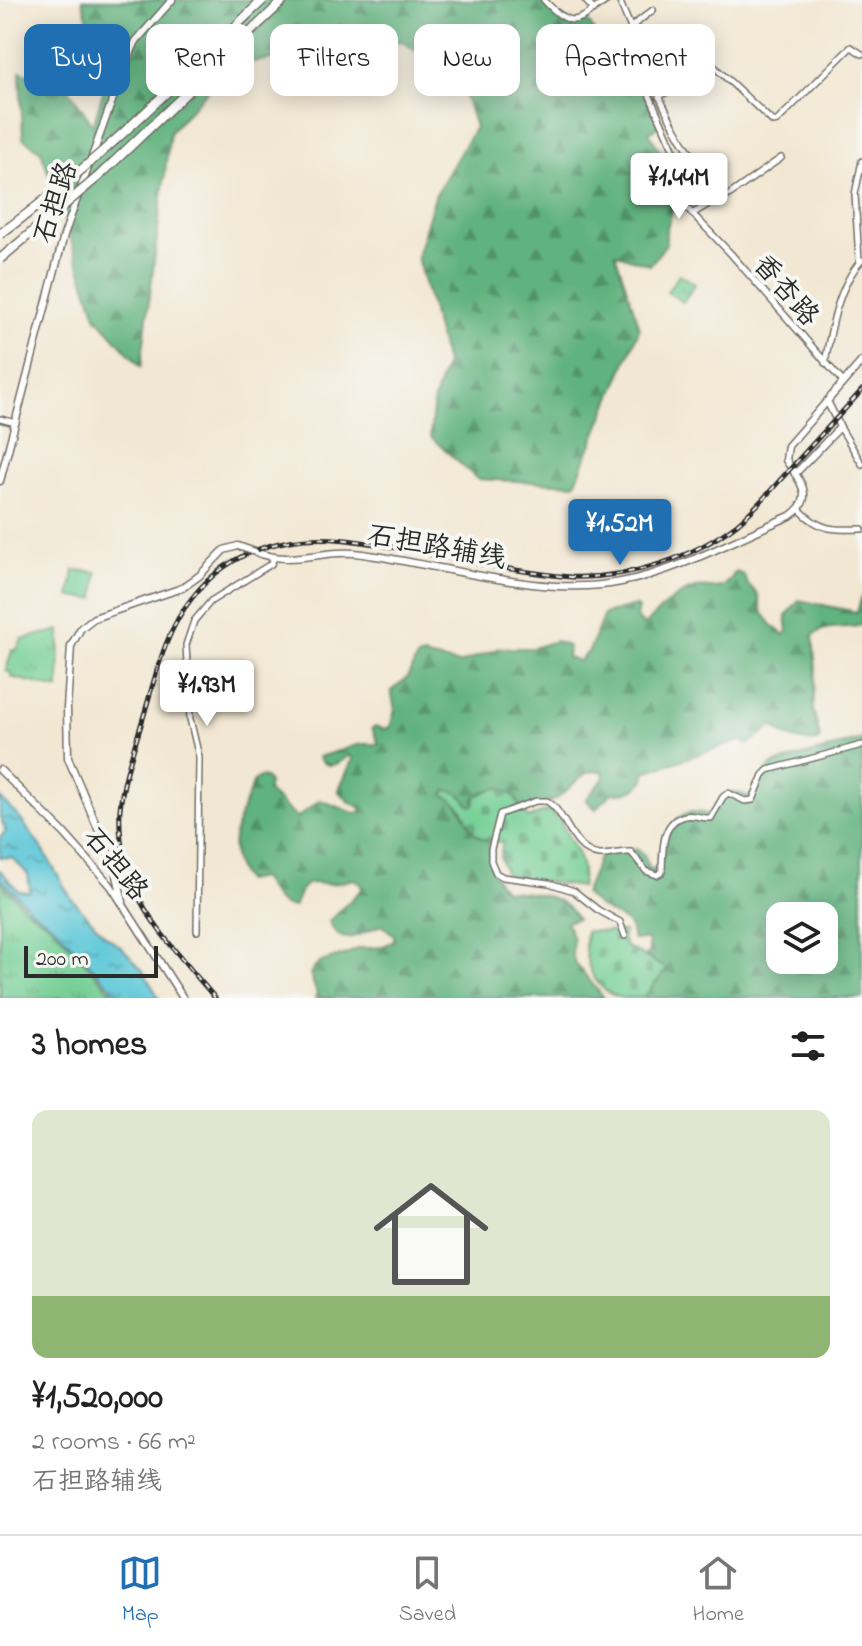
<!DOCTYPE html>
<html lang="en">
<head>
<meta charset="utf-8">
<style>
  :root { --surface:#fff; --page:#f2f2f2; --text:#222; --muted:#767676; --line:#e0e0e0; --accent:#1f6fb2 }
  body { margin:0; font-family:"Indie Flower","LXGW WenKai TC",sans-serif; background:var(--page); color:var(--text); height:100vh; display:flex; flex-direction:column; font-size:30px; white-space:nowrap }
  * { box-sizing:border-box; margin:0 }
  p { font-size:26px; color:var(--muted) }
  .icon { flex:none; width:44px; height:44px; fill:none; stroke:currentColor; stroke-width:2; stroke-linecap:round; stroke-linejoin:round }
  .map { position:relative; height:998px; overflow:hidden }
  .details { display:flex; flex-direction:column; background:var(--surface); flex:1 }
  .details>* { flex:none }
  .hud { position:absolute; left:24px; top:24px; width:814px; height:72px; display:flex; gap:16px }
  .fabs { position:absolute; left:766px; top:902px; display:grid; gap:16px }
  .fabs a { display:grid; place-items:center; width:72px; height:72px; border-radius:16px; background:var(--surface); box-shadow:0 4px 20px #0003; font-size:40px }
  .scale { position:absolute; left:24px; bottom:20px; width:134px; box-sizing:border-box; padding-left:8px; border:4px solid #2b2b2b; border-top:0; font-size:22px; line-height:28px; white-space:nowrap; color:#2b2b2b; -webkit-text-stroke:6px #f6f6f2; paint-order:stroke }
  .price { position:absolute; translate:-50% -68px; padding:0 18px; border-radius:8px; background:#fff; color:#222; font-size:26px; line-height:52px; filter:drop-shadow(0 2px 4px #0008) }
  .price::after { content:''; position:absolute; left:50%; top:48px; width:24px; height:18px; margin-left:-12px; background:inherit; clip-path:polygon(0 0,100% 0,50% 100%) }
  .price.selected { background:var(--accent); color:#fff }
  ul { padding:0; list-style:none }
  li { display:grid; align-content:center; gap:16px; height:424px; padding:0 32px }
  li+li { border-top:2px solid var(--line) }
  li span { display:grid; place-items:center; height:248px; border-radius:16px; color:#555 }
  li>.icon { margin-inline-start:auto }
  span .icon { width:144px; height:144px; fill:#fffc; stroke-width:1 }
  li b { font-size:34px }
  h2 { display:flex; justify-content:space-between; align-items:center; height:96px; padding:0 32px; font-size:34px }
  .pill { padding:0 28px; border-radius:16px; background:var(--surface); box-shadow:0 4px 20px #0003; font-size:28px; line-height:72px }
  .pill.selected { background:var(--accent); color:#fff }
  .dock { display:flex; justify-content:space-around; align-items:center; height:112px; border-top:2px solid var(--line); background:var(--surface); font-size:22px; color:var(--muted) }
  .dock a { display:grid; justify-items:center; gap:4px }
  .dock .selected { color:var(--accent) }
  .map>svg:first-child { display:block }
  .forest { fill:url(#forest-firs); stroke:#466e54; stroke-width:2; fill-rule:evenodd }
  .cemetery { fill:url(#cemetery-stones); stroke:#507d60; stroke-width:2 }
  .park { fill:url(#park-tufts); stroke:#507d60; stroke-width:2 }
  .pitch { fill:#75cf95; stroke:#507d60; stroke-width:2 }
  .water { fill:url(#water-ripples); stroke:#447a82; stroke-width:2 }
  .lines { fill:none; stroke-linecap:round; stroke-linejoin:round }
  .minor-casing { stroke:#716d65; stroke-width:8 }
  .major-casing { stroke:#716d65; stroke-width:9 }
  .minor { stroke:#fff; stroke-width:5 }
  .major { stroke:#fff; stroke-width:6 }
  .rail-casing { stroke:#2b2b2b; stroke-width:5 }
  .rail { stroke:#f6f6f2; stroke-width:2; stroke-dasharray:6; stroke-linecap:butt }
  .major-bridge-casing { stroke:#716d65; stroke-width:9; stroke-linecap:butt }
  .highway-bridge-casing { stroke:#716d65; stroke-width:11; stroke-linecap:butt }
  .major-bridge { stroke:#fff; stroke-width:6 }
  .highway-bridge { stroke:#fff; stroke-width:8 }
  .labels { text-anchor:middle; stroke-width:8; stroke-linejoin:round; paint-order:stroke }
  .street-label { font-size:28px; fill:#2b2b2b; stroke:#f6f6f2 }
</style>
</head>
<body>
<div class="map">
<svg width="862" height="998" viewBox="0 0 862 998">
  <defs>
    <pattern id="forest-firs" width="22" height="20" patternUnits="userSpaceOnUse" patternTransform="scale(2)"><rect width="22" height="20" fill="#60b27e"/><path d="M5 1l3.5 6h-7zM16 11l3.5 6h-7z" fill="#4f9167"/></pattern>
    <pattern id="cemetery-stones" width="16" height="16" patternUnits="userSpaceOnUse" patternTransform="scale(2)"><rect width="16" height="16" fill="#75cf95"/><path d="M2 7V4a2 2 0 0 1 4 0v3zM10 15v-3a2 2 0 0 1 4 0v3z" fill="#60a87a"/></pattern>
    <pattern id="park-tufts" width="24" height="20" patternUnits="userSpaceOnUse" patternTransform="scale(2)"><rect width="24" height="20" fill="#75cf95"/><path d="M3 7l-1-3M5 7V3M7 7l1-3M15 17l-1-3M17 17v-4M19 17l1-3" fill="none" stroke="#60a87a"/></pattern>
    <pattern id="water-ripples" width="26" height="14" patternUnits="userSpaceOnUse" patternTransform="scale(2)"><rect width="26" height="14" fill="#5ec8d8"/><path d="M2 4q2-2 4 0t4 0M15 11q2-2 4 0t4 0" fill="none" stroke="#4ea3af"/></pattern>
  </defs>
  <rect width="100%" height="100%" fill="#f6f6f2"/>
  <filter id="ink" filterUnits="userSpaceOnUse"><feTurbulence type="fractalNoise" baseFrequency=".0125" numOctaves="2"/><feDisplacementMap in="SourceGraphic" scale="16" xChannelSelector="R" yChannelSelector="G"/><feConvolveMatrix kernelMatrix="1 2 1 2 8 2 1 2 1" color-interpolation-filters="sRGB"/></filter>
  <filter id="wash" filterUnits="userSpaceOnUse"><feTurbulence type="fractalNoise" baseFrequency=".006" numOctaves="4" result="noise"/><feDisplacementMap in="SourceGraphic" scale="32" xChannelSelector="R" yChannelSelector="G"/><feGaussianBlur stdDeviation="1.8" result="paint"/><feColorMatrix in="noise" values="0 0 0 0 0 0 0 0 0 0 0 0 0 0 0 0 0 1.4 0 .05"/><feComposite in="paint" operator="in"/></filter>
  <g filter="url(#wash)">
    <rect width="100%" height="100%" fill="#f2e7d2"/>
    <!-- forest -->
    <path class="forest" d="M82,0H539C554,16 565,23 588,22L596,34L612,69L633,80L641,78L658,127L649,132L662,155L669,151L676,168V199L666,231V244L650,265L615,253L640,328L575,484L477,479L430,436L434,399L446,363L417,257L435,196L475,127L460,81L401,41L231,65L170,132L141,367L97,318L41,151L23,138L20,71L70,91L93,125L106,82Z
      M736,572L744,575L747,583L758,595L762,612L773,626L784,635L788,631L786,616L799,600L857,612L862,596V625C845,630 828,623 813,635L816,669L813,709L820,738L817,741C801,744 784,737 773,726L747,745L742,740L645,772V780C635,791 627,794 612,793L596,809L586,800L604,778L603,771C579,768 572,791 554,800C545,805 532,806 522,809L516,799L484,791L474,798L475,805L470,806L462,796L455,800L475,832L489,841C491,860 490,876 505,890C533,895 560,891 577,919L566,922L573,939L572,954L575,963L604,998H315L317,994L310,974C318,959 330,960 344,955C350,953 357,948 363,948C375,948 383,948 394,940V935L382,925C361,932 341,952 329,921L362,889L361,884L354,879L332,884L308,883L301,890L294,907C274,906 271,891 261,878L245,881C220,849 241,814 254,781L259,777L265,778L269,783L267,791L297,818L320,800L354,813L362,812L360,807L351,803L338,791L353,759L349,755C339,764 327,771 318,757L361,744H379L372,728L375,726L384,729L390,727L395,710L391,691L407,678L417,658L423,656L459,664L500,648H533L555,641L568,646L567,657L579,661L589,651L604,614L635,606L638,609L636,617L644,625C660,611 671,597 692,589C703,585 714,591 724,586C729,583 732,576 736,572Z
      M862,739V998H643L652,988L659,965L646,955L649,951L648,942L645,939L633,940L630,927L625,921L599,907L584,894L601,853L636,849L644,855L649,867L657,870L660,869C664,850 667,814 693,812C699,812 706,814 712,814C723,797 726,785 747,796L754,794L769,768L775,764ZM780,916H824V960H780Z"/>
    <!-- cemetery -->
    <path class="cemetery" d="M498,788L513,795L528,818L553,809L554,817L559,818C570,843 587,859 581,887L506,875L500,857L503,842C496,841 489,842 483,839C461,828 474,808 443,795L447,790L459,793L470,806L474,805L476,796L492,789Z
      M586,931L624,932L622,939L625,946L667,969L643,998C637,998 629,998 623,998C593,993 581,957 586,931Z"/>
    <!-- park -->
    <path class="park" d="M679,274L695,284L683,302L667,292Z
      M60,630L59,689L11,677L12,673L6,671L12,650L16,651L22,639Z
      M0,881L24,907L54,928L117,998H0Z"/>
    <!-- pitch -->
    <path class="pitch" d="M74,570L97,572L95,599L70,597Z"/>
    <!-- water -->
    <path class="water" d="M0,798L18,816L43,850L71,898L104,934L122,948L142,969L159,998H121L54,926L30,909L0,878V870L19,891L30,892L28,874L12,858L0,857V837L6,831L0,817Z"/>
  </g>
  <g filter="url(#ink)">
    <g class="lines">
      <defs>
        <path id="minor" d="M544,0C575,34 579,18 608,0
          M585,0L594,10
          M619,0L630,26L648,92L681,166L682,195L688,209L731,254L843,382
          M634,26C650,78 669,128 704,171
          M631,27L653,10
          M659,97L676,86L705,58L773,122L777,121L851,47L862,54
          M692,214L712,202L726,197L781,158
          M859,261L855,194L862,161
          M825,363C831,329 838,285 862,260
          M0,419L16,423
          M840,427L862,464
          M800,510C820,531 834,530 862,529
          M197,931L199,757L190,719L186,645L194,621L211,601L271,564L274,558
          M625,936L620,922L598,910L574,891L549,883L503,877L496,873L491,861V849L500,814L536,801H547C567,813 571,851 599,855C609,856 620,851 631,852L646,871L657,875L662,872C663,853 660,821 685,816C694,814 702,819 711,818L723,797L728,793L745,801L753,800L763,775L768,770L862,745"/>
        <path id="major" d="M795,474L840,427L827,401
          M0,481L64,235L122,73L136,41L172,0
          M255,552C295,567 322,548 363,554C443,565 541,598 621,582C679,571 736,539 790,516C817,498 799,480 786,460L788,446L862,361
          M0,770L64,833L111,886L183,998
          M123,902L116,871L68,758L67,708L71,646L81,628L94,618L182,588L199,576L224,550L238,546"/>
      </defs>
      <!-- minor casing -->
      <use href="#minor" class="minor-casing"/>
      <!-- major casing -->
      <use href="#major" class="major-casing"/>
      <!-- minor -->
      <use href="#minor" class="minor"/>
      <!-- major -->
      <use href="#major" class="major"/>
      <defs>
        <path id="rail" d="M215,998C182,958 139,915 125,863C121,845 119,827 120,809C123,777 135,746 144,715C156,675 165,631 192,598C216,567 250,548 289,541C329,534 370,543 409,550C463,560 516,572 571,577C628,579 692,559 737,524C758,507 774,486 792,467C815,441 839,416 862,390"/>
      </defs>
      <!-- rail casing -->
      <use href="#rail" class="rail-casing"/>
      <!-- rail -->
      <use href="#rail" class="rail"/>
      <defs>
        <path id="major-bridge" d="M238,546L255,552"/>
        <path id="highway-bridge" d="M0,234C96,165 178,81 263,0
          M0,259L99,176L284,0"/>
      </defs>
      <!-- major-bridge casing -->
      <use href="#major-bridge" class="major-bridge-casing"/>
      <!-- highway-bridge casing -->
      <use href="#highway-bridge" class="highway-bridge-casing"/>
      <!-- major-bridge -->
      <use href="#major-bridge" class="major-bridge"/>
      <!-- highway-bridge -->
      <use href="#highway-bridge" class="highway-bridge"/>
    </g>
  </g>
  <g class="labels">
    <!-- street labels -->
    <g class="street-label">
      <text transform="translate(54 202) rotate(-72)" y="10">石担路</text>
      <text transform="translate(787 289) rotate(49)" y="10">香杏路</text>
      <text transform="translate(437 545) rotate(10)" y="10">石担路辅线</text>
      <text transform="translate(117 863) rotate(51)" y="10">石担路</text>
    </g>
  </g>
</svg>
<div class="fabs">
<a><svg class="icon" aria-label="layers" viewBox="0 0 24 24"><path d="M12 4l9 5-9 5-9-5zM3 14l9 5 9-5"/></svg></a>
</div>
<div class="scale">200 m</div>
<b class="price" style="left:679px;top:221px">¥1.44M</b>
<b class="price selected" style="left:620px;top:567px">¥1.52M</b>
<b class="price" style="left:207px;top:728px">¥1.93M</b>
<div class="hud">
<a class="pill selected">Buy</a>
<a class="pill">Rent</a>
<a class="pill">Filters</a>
<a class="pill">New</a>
<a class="pill">Apartment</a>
</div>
</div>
<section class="details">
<h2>3 homes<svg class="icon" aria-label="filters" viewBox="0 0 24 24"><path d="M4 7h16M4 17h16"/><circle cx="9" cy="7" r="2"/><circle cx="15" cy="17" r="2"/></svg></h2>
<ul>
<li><span style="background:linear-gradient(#dfe7d0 75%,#8fb573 0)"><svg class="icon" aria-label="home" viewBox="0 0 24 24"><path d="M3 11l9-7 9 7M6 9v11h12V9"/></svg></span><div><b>¥1,520,000</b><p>2 rooms · 66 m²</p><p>石担路辅线</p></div></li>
</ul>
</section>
<nav class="dock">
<a class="selected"><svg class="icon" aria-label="map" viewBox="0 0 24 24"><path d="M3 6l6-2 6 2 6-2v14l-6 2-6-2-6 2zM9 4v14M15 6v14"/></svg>Map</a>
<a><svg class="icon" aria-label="saved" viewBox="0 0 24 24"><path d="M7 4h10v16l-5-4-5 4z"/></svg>Saved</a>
<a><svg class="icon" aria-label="home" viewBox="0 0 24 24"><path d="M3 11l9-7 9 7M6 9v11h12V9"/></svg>Home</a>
</nav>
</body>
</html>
